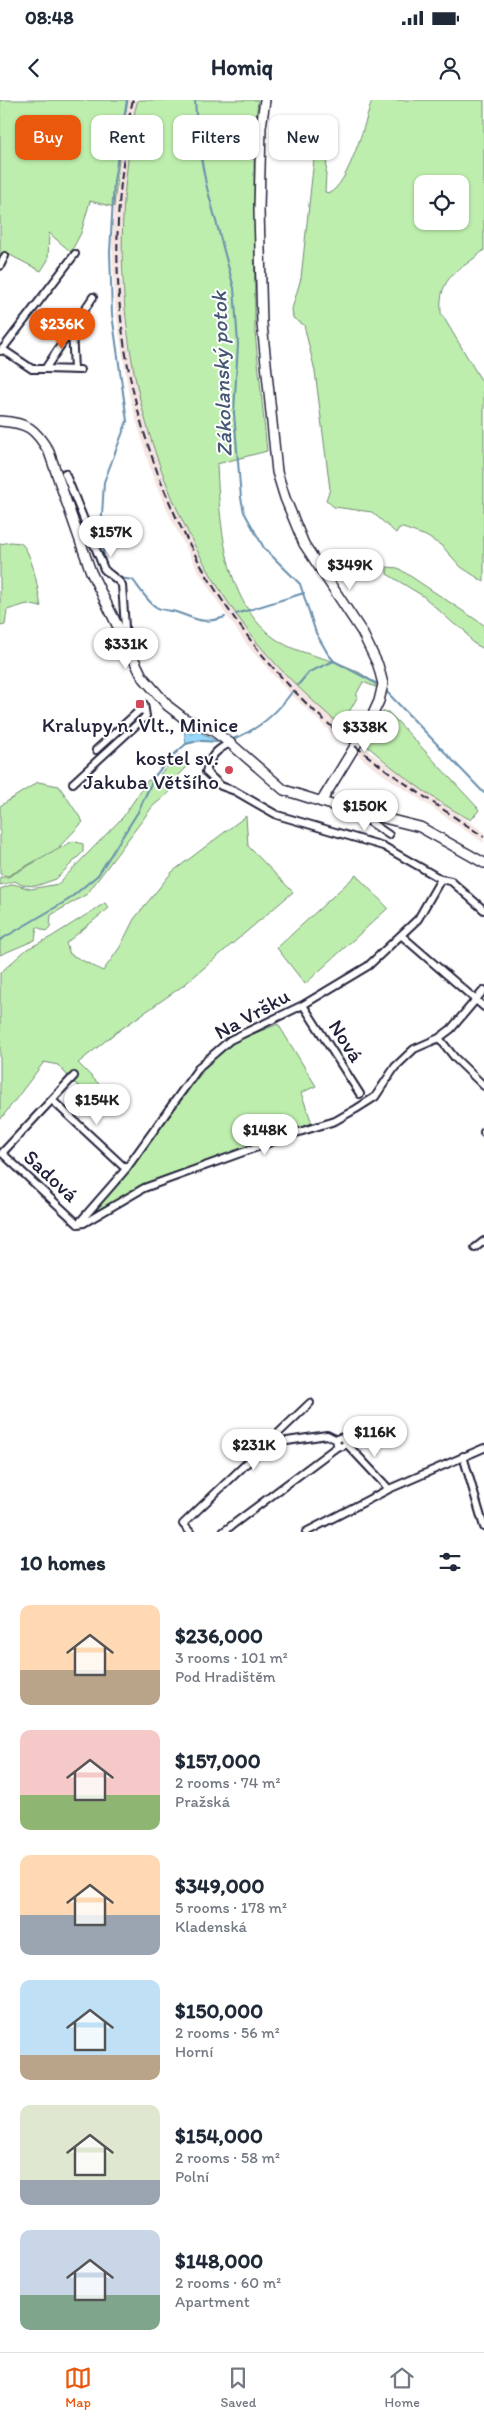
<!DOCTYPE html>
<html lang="en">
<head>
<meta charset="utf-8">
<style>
  :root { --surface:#fff; --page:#f2f2f3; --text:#1f2937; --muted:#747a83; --line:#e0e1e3; --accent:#ea580c }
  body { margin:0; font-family:Itim,sans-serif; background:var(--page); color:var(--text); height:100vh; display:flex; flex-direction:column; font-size:19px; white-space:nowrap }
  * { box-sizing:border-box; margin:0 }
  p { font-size:16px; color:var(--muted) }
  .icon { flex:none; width:28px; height:28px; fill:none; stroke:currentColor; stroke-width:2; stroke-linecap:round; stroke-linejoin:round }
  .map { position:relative; height:1432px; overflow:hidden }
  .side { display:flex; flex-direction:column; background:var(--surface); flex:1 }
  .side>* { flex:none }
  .hud { position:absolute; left:15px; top:15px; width:455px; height:45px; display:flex; gap:10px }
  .controls { position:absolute; left:414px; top:75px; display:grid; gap:10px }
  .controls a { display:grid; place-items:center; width:55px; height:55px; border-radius:10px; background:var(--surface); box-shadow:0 1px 4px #0004; font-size:25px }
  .price { position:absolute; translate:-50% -42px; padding:0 11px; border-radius:18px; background:#fff; color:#222; font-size:16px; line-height:32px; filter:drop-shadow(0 1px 2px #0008) }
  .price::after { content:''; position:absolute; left:50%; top:30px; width:15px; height:11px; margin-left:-8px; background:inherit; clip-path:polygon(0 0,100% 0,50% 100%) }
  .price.current { background:var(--accent); color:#fff }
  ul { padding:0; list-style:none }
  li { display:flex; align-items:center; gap:15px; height:125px; padding:0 20px }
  li span { display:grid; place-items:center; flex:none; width:140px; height:100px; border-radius:10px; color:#555 }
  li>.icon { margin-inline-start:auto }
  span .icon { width:60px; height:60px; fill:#fffc; stroke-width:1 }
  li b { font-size:21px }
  h2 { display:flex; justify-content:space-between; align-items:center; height:60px; padding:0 20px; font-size:21px }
  .pill { padding:0 18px; border-radius:10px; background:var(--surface); box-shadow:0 1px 4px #0004; font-size:18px; line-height:45px }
  .pill.current { background:var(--accent); color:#fff }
  .status { display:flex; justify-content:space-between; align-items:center; height:35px; padding:0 25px; background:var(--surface); direction:ltr }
  .status svg { height:14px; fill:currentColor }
  header { display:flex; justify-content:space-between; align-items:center; height:65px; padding:0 20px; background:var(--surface); font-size:22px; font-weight:700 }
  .dock { display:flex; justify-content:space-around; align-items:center; height:70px; border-top:1px solid var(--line); background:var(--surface); font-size:14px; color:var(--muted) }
  .dock a { display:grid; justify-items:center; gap:2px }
  .dock .current { color:var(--accent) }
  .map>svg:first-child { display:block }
  .built { fill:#f6e5e2 }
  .green { fill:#beeead; stroke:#708874; fill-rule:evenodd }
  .water { fill:#97d7f9; stroke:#688fad }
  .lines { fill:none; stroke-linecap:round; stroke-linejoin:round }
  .stream { stroke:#688fad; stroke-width:2 }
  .minor-casing { stroke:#22223b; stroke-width:10 }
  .secondary-casing { stroke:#22223b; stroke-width:12 }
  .minor { stroke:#fff; stroke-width:6 }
  .secondary { stroke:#fff; stroke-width:9 }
  .rail { stroke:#22223b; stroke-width:2; stroke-dasharray:8 4; stroke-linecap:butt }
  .poi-dot { fill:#d1495b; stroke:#fff; stroke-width:2 }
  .labels { text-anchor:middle; stroke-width:4; stroke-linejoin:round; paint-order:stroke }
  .poi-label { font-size:21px; fill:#22223b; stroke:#fff }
  .street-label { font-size:21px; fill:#22223b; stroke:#fff }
  .water-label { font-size:22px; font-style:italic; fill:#455874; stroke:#fff }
</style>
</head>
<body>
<div class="status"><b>08:48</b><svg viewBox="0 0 49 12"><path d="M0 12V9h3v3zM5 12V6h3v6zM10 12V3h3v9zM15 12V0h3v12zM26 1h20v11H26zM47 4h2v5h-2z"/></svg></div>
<header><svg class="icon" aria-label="back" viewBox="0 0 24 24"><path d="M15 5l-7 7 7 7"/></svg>Homiq<svg class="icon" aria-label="person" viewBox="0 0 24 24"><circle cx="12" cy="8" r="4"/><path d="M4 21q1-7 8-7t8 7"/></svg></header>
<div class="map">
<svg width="484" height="1432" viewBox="0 0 484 1432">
  <rect width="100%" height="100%" fill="#fff"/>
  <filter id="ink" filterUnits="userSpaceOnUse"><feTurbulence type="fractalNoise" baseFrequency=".02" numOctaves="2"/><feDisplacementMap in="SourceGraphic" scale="10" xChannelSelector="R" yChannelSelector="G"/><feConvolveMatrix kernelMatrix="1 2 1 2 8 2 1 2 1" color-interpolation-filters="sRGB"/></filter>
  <g filter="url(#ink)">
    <!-- built -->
    <path class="built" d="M128,0H138L130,39L123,107L121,175L127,239L145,322L161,372L180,417L203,462L227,501L269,557L307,595L355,638L357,643L484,732V743L372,667L326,628L282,585L248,546L220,506L196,467L172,421L152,375L129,295L115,207L112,144L114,107L121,38Z"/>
    <!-- green -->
    <path class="green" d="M0,0H128L121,38L114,107L90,101L81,133L71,152L49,133L48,160L41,171L4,152L0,157Z
      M138,0H258L254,40L255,232L267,351L217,364C220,430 225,526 300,551C328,561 359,565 378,588L363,582L356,595L358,596L349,612L365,620L355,638C320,608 284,576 255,540C154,409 108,243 126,78C129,52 130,25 138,0Z
      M372,0H484V150C460,172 438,174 441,213L484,285V482L461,467L442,446L426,436L403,428H399L396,433L372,412L334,407L326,400L330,389L315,271L304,225L293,218L292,209L301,178L314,59L320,41L324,44L327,57L325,92L329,93C348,86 366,20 372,0ZM422,84H460V121H422Z
      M10,442L21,443C33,454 38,490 41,507L27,504L7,510L5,525L0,526V444Z
      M387,467L398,468L484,525V549L473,543L464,530L454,524L423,496L387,474Z
      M383,612H388L399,623L477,707L479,710L471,720C433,700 398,673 366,645L370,633Z
      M179,655L189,665L170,684L160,674Z
      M148,680L160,683L170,692L153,706L87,794L51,815L50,827L46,831L37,827L35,840L0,855V789L13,784L31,789L58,784L123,717Z
      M38,682L59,686L83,722L57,749L8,776L0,774V706Z
      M246,716L248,746L293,792L184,885L114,934L78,963L111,996V1003L108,1005L73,982L58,965L44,962L0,1020V873L27,849L51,837L105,803L109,808L66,843L70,854L103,871L120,847L134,819L172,772Z
      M73,741L83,744V752L56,779L36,786L22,785L15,781L0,785V777H8Z
      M356,775L388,808L305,884L277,848Z
      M278,924L316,986L301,993L312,1023L140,1086L93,1114H89L126,1075L206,967L231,943Z"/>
    <!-- water -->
    <path class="water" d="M184,629L191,634L198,631L218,642L200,641L186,644Z"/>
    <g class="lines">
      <!-- stream -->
      <path class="stream" d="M195,0L198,42L206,84L234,188L238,244L234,313L241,398L244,412L264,448L300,484L316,533L328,554L334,561L381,586
        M105,463L101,432L104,382L127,321L112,214L110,152L114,81L127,0
        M119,478L133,480C140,489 147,501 156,507C162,511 169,510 176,512C198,519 200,525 225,517
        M236,514L304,493
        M298,585L309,572L334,561
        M384,589L484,693
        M233,639C258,630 277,613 292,592
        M201,641L221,642
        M0,840L68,800L98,775L138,712L154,677L170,658L186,644L194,642"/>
      <defs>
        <path id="minor" d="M0,166L5,156
          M72,229L74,270
          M2,249L32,269H45L93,197
          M1,251L75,154
          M45,269L80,270
          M65,373L104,469C110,476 116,477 122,485L126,541
          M230,643C216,650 210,656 206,672L221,686L235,691L277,715L383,746L441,779L451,781L484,810
          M96,650L140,610L145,611
          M73,683L146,616L144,604
          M357,713L389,735
          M402,836L484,907
          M303,905L360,994
          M439,938L455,958L484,986
          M74,976L2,1053L78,1124
          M52,1000L126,1069
          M484,1032V1033
          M78,1124L126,1069L200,966L230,940L303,905L368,866L418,819L441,779
          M78,1124L84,1123L144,1088L296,1033L335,1021L356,1009L375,997L395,967L414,949L439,938L451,929L484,890
          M475,1148L484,1141
          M336.5 1342a4.5 4.5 0 1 1 9 0a4.5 4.5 0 1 1-9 0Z
          M346,1343L389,1389
          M267,1344L327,1335L337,1340
          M463,1356L484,1427
          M190,1432L183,1424L310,1303
          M223,1432L338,1346
          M306,1432L389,1389L484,1348"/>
        <path id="secondary" d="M265,0L261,27L259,110L262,224L277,372L285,398L304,444L362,532L378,565L383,584L379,601L368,625L321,702
          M0,321C28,323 35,328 49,352L91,472L142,576L168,606L185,619L212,630L230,643L284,690L335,706L420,727L484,763"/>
      </defs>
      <!-- minor casing -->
      <use href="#minor" class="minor-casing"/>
      <!-- secondary casing -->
      <use href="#secondary" class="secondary-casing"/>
      <!-- minor -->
      <use href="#minor" class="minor"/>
      <!-- secondary -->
      <use href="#secondary" class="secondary"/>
      <!-- rail -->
      <path class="rail" d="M133,0C126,27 124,55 121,83C100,274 169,466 305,602C359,655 422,695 484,737"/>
    </g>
  </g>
  <!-- markers -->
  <g class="poi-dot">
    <rect x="135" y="599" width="10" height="10" rx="2.5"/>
    <circle cx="229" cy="670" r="5"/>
  </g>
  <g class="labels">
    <!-- poi labels -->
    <g class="poi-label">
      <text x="140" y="632">Kralupy n. Vlt., Minice</text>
      <text x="219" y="665" text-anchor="end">kostel sv.<tspan x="219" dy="24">Jakuba Většího</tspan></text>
    </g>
    <!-- street labels -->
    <g class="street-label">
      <text transform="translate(252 914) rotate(-29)" y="7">Na Vršku</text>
      <text transform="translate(346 941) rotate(57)" y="7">Nová</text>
      <text transform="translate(51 1076) rotate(43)" y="7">Sadová</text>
    </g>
    <!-- water labels -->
    <g class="water-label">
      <text transform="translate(221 274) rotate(-92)" y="8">Zákolanský potok</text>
    </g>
  </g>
</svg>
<div class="controls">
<a><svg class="icon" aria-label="locate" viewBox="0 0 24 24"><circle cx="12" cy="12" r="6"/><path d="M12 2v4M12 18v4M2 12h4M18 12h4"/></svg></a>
</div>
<b class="price current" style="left:62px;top:250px">$236K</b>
<b class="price" style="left:111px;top:458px">$157K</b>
<b class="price" style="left:350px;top:491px">$349K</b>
<b class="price" style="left:126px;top:570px">$331K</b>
<b class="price" style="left:365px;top:653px">$338K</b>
<b class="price" style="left:365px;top:732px">$150K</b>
<b class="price" style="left:97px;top:1026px">$154K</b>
<b class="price" style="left:265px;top:1056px">$148K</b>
<b class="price" style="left:375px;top:1358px">$116K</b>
<b class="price" style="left:254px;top:1371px">$231K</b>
<div class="hud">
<a class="pill current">Buy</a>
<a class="pill">Rent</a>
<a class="pill">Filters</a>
<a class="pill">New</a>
</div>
</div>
<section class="side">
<h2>10 homes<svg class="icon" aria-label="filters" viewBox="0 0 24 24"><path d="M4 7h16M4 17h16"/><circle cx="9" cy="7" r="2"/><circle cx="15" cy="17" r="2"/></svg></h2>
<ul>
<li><span style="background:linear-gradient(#ffd9b3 65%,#b9a48a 0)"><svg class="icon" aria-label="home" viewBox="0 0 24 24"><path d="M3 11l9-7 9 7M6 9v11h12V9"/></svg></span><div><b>$236,000</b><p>3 rooms · 101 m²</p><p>Pod Hradištěm</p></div></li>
<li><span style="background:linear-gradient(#f6c9c9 65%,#8fb573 0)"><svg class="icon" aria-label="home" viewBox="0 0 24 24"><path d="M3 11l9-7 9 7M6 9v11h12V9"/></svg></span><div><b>$157,000</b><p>2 rooms · 74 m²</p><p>Pražská</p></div></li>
<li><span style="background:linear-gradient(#ffd9b3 60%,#9aa5b1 0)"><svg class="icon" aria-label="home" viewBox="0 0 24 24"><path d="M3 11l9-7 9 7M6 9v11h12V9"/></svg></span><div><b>$349,000</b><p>5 rooms · 178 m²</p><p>Kladenská</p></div></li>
<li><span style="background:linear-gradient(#bfe0f5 75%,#b9a48a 0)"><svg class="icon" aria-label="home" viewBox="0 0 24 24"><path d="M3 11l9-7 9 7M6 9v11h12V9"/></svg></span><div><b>$150,000</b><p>2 rooms · 56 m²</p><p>Horní</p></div></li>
<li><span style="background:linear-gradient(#dfe7d0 75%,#9aa5b1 0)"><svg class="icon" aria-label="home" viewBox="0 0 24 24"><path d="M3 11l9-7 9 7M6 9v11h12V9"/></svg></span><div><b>$154,000</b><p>2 rooms · 58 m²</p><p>Polní</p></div></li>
<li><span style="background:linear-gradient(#c9d6e8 65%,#7fa58c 0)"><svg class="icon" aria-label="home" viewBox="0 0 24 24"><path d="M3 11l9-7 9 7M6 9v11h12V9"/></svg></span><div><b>$148,000</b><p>2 rooms · 60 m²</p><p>Apartment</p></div></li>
</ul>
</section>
<nav class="dock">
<a class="current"><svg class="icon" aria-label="map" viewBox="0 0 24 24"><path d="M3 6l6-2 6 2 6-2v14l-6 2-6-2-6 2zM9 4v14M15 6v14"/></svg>Map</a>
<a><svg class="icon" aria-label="saved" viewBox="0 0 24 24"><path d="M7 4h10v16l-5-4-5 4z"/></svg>Saved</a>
<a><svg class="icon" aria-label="home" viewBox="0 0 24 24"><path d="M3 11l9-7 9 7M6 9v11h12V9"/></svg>Home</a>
</nav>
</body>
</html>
